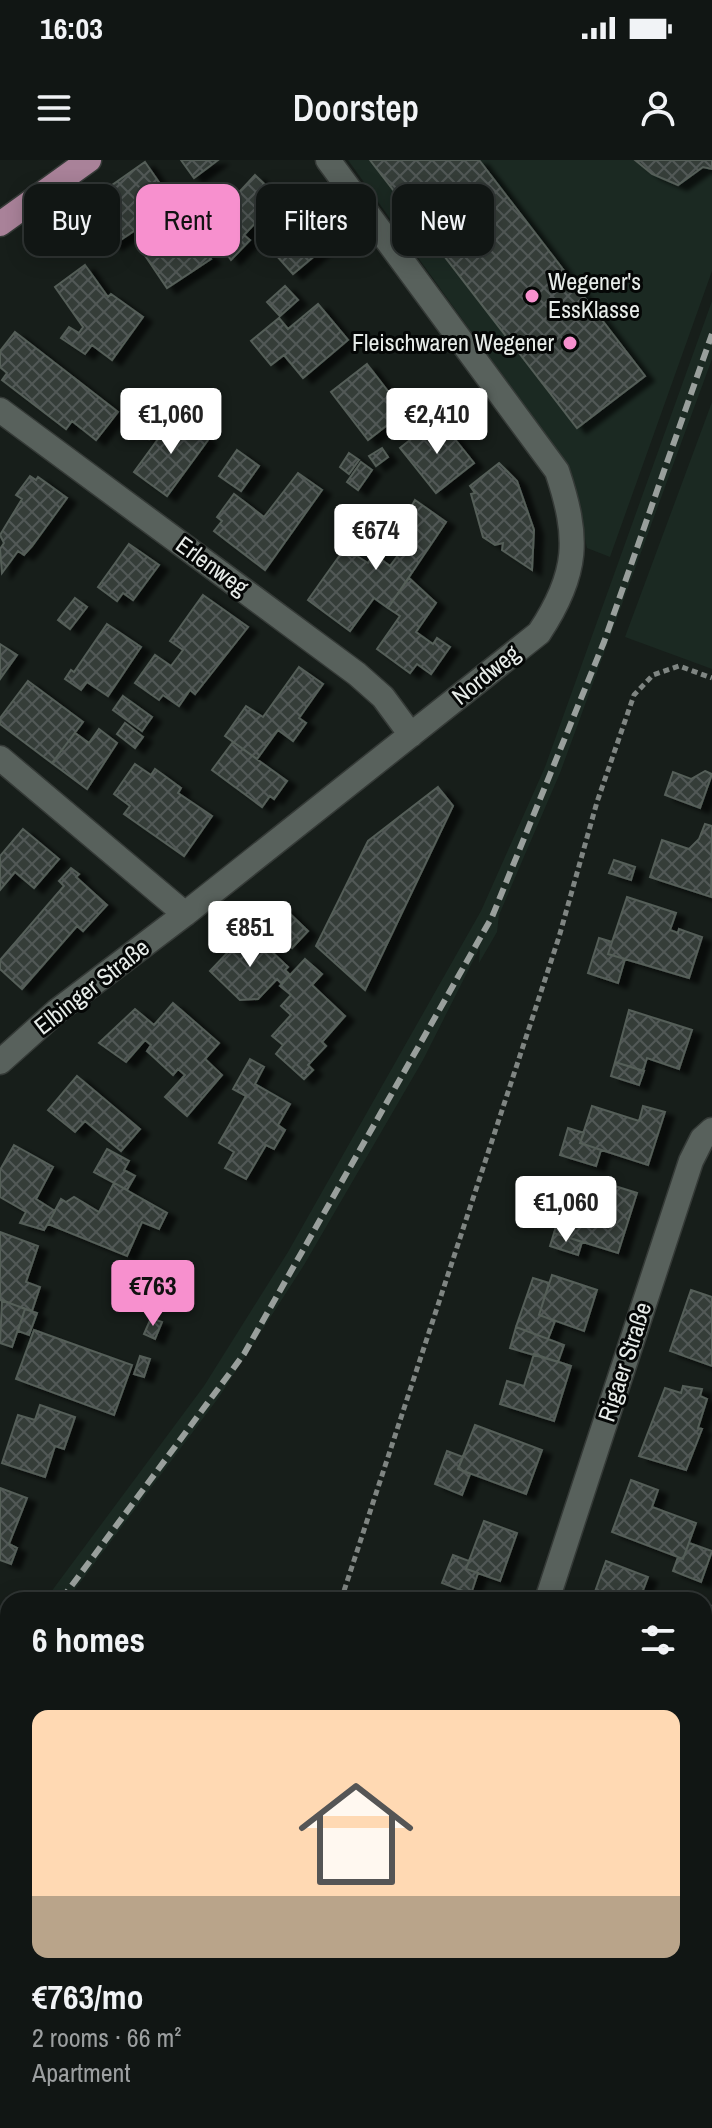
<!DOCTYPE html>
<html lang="en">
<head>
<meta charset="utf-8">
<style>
  :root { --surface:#111614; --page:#1a1f1d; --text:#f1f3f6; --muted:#9c9fa0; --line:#303534; --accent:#f790ce }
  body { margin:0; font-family:"Archivo Narrow",sans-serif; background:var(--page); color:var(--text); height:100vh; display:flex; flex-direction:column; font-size:30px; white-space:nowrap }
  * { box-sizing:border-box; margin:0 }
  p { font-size:26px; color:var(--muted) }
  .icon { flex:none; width:44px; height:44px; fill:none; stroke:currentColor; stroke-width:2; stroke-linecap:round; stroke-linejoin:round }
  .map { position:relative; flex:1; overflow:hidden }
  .side { position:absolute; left:0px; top:1432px; width:712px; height:536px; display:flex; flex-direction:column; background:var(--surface); border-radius:24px 24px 0 0; box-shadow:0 4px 20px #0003,0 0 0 2px var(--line) }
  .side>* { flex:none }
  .banner { position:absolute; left:24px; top:24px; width:664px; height:72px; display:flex; gap:16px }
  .price { position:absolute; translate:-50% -68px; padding:0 18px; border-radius:8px; background:#fff; color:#222; font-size:26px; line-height:52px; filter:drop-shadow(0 2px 4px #0008) }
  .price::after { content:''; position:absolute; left:50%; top:48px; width:24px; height:18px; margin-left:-12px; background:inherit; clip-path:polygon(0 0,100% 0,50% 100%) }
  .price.selected { background:var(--accent); color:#111 }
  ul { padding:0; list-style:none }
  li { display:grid; align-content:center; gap:16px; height:424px; padding:0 32px }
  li+li { border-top:2px solid var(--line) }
  li span { display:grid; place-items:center; height:248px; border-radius:16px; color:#555 }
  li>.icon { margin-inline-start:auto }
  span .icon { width:144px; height:144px; fill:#fffc; stroke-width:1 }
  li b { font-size:34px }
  h2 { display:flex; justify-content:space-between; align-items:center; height:96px; padding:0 32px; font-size:34px }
  .pill { padding:0 28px; border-radius:16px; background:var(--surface); box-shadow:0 4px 20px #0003,0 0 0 2px var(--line); font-size:28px; line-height:72px }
  .pill.selected { background:var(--accent); color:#111 }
  .status { display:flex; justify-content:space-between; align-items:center; height:56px; padding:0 40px; background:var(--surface); direction:ltr }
  .status svg { height:22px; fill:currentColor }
  header { display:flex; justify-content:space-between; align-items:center; height:104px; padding:0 32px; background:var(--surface); font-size:36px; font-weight:600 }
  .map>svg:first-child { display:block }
  .built { fill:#1b2922 }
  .park { fill:url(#park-dots) }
  .building { fill:url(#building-cross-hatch); stroke:#555e59; stroke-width:2; filter:url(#shadow) }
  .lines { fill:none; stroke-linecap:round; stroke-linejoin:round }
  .minor-casing { stroke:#353a37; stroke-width:27 }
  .major-casing { stroke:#353a37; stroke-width:27 }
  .path { stroke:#7f8582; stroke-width:5; stroke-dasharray:6 4; stroke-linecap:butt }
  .minor { stroke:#58615c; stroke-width:24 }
  .major { stroke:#a98299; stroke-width:24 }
  .rail { stroke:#999f9c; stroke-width:6; stroke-dasharray:12 6; stroke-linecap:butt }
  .poi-dot { fill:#f790ce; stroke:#050706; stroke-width:3 }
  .labels { text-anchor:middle; stroke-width:6; stroke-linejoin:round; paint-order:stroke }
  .poi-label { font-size:24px; fill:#e7ece9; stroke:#050706; text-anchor:start }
  .street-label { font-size:24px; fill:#e7ece9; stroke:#050706 }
</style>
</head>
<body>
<div class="status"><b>16:03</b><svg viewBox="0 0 49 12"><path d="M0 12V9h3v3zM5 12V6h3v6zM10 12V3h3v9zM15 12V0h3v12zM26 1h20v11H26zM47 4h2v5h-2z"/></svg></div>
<header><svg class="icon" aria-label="menu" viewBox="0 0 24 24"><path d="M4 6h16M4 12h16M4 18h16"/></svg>Doorstep<svg class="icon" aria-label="person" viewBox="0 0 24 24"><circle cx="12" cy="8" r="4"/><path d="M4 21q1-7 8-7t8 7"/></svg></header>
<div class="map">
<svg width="712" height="1968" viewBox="0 0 712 1968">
  <defs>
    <pattern id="park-dots" width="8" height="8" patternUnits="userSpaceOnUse" patternTransform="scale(2)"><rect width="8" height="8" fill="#5b2748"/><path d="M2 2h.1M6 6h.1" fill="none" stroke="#734662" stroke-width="1.8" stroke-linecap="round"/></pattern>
    <pattern id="building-cross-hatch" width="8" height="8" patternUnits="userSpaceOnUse" patternTransform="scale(2)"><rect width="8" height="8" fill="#353d39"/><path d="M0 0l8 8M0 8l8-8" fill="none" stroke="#525956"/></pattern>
    <filter id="shadow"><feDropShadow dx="9" dy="5" stdDeviation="2" flood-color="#0009"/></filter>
  </defs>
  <rect width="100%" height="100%" fill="#171e1a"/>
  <!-- built -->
  <path class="built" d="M348,0H712V111L610,397L587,388L569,308Z
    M712,141V199L560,613L499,755L497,772L479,803L480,787L423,900L304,1105L219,1237L67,1440H45L204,1226L288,1092L481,751L545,607Z
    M712,242V509L625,477Z"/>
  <!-- park -->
  <path class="park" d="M0,1778L8,1780V1960H164L161,1968H0Z"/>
  <!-- building -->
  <path class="building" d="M181,0H218L194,18Z
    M370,0H479L645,216L577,268Z
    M635,0H712V9L703,7L678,25L652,14Z
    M145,2L174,44L113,85L85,44Z
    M255,15L279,38L244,75L250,80L231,100L211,72L220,65L231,79L237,72L218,55Z
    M185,37L199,57L185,66L171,46Z
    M313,48L337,77L293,114L268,86Z
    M188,65L211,99L167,128L144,94Z
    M85,105L108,137L111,134L143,157L112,200L92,185L85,194L61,178L69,167L79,173L83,167L55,127Z
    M285,126L298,140L280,156L267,142Z
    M318,144L348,180L303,218L284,195L271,205L251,181L279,158L288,169Z
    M15,172L118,252L96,280L72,261L66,269L2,220L7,213L0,207V191Z
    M367,204L404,252L368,280L331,232Z
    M144,232L170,252L149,279L123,258Z
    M175,256L208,280L167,336L134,312Z
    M438,258L474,303L436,333L400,288Z
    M382,288L388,297L376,306L369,296Z
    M237,290L259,306L241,331L219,316Z
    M349,293L359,300L349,314L340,307Z
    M361,302L372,310L358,330L347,322Z
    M499,303L517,321L534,370L532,410L502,390L503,383L495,385L483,377L471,334L475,333L470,326Z
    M298,313L322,330L265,410L214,371L222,361L217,357L234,334L264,357Z
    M30,316L36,320L38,317L67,338L32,386L24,395L18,391L2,413L0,389L4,383L0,375L22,339L16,335Z
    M415,340L446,362L388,448L374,438L350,471L308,440L340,395L357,396L368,403L374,394L390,406L407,383L396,374Z
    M129,384L159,405L133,440L123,433L117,441L98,427Z
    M409,418L436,443L416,472L433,484L437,478L450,487L431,514L417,504L410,513L377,489L400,456L388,448Z
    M203,435L248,467L195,534L190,530L179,546L163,535L159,540L135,523L155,495L171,506L183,490L170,481Z
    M75,438L87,447L70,469L58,460Z
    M107,464L141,487L108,536L87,522L81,530L65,519L71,510L74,512Z
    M0,484L17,495L0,519Z
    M299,507L323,524L299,558L306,563L293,581L278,570L257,599L225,576L246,546L263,557Z
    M28,521L83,562L52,603L0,564V558Z
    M123,536L152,557L142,571L113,550Z
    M125,563L143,577L135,588L117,574Z
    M99,569L117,583L87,629L52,603L75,573L89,583Z
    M233,582L287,621L274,639L270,636L262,647L212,610Z
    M135,604L151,615L155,609L181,628L178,633L212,656L184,696L124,654L130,646L114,634Z
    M705,611L712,614L700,648L665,635L673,612L691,619Z
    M438,627L453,646L365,830L316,786L368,681Z
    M705,664L712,666L711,737L650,717L662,680L689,689L699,679Z
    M23,669L59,699L34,728L15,712L0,730V696Z
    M614,700L635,707L631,720L609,713Z
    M71,708L79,714L76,717L107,745L83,771L77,766L22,829L0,809V800L64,726L59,721Z
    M627,737L676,753L670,770L678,773L679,769L702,777L689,818L608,794Z
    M283,747L308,771L292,788L267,764Z
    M249,770L288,807L285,810L290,815L282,824L277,819L258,839L240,840L210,811Z
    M599,778L612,782L608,794L625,799L618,823L588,813Z
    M305,799L322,814L312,825L345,856L322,882L326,886L308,905L313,910L304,919L276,894L283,885L272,876L291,855L281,846L291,835L280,826Z
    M173,843L219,883L205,899L222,915L187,956L165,937L185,915L178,909L173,915L147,891L151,885L145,880L126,902L99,883L135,849L154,865Z
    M629,850L692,870L679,909L647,898L643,911L615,902Z
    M250,899L264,907L255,924L290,944L278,965L285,970L274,989L266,985L246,1019L225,1008L234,992L219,983L246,936L233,929Z
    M615,902L644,911L639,925L611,916Z
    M77,916L140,969L121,991L85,961L75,972L48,950Z
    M592,946L639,961L643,946L665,952L648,1005L580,983Z
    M568,968L584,973L580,983L601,990L596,1006L560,995Z
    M14,985L53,1007L36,1039L55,1051L44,1070L20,1063L26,1052L0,1037V1010Z
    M107,989L129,1001L124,1010L135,1016L127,1030L94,1012Z
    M602,1022L637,1033L618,1093L554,1073L561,1050L590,1059Z
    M114,1023L167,1053L159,1069L142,1062L127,1096L48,1064L61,1039L66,1042L74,1037L99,1052Z
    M0,1072L38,1086L26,1122L40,1127L32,1151L0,1140Z
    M554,1073L582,1082L578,1095L550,1086Z
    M552,1115L597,1130L584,1171L539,1155Z
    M533,1118L549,1123L539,1155L555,1161L548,1179L516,1167Z
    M691,1130L712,1137V1206L670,1191Z
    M2,1140L25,1149L12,1187L0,1183Z
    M25,1149L37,1153L29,1175L18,1171Z
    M151,1158L162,1162L155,1179L144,1174Z
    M516,1167L564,1185L558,1202L510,1188Z
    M34,1170L132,1205L114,1255L16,1219Z
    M534,1194L571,1206L554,1261L500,1244L507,1221L524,1226Z
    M140,1196L150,1199L144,1217L134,1214Z
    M683,1226L702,1229L700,1236L707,1239L698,1268L702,1269L686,1310L639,1296L665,1228L681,1233Z
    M40,1245L75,1257L64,1289L55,1286L45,1317L2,1303L18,1255L35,1260Z
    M475,1265L542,1290L526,1334L458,1309Z
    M447,1291L463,1297L458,1309L470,1314L462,1335L435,1324Z
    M631,1320L658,1330L652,1347L696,1363L683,1399L612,1372Z
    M0,1328L27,1338L9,1384L17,1388L11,1404L0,1400Z
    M484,1361L517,1373L500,1421L466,1409Z
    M689,1383L712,1391L701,1422L673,1411L678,1397L683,1399Z
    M453,1395L469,1401L466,1409L478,1413L471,1434L442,1423Z
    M606,1401L648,1417L642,1433L654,1440H592Z
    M458,1429L471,1434L488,1440H454Z
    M704,1443L712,1446V1546L704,1543Z
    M704,1647L712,1650V1685L704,1682Z
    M712,1699V1755L704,1752V1720Z
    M395,1960H457L455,1968L425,1961L424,1967Z
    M603,1960H633L631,1968H600Z"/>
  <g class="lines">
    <defs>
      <path id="minor" d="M0,250L357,514L383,537L411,575
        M0,598L185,754
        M0,902L57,851L185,754L539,473C579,413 579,377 557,311L328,0
        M547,1440L691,1001L702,979L712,970
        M0,1756L8,1758
        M704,1925L712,1927"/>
      <path id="major" d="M0,64L89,0"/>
    </defs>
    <!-- minor casing -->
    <use href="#minor" class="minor-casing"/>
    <!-- major casing -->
    <use href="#major" class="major-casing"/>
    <!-- path -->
    <path class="path" d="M341,1440L559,777L597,642L634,535L653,515L679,506L712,518
      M0,1834L8,1836
      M111,1968L114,1960
      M169,1968L171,1960
      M495,1968L497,1960"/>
    <!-- minor -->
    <use href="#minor" class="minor"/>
    <!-- major -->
    <use href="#major" class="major"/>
    <!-- rail -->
    <path class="rail" d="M61,1440L244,1194L492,757L604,482L712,174
      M0,1513L8,1504"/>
  </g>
  <!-- markers -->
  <g class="poi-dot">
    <circle cx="532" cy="136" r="8"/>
    <circle cx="570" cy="183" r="8"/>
  </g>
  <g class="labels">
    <!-- poi labels -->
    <g class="poi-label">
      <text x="548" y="130">Wegener's<tspan x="548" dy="28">EssKlasse</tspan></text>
      <text x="554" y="191" text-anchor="end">Fleischwaren Wegener</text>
    </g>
    <!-- street labels -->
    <g class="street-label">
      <text transform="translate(212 406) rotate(36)" y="8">Erlenweg</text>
      <text transform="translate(486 515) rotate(-39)" y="8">Nordweg</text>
      <text transform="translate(92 827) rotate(-38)" y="8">Elbinger Straße</text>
      <text transform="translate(625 1202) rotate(-72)" y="8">Rigaer Straße</text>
    </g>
  </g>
</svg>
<b class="price" style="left:171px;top:296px">€1,060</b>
<b class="price" style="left:437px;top:296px">€2,410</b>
<b class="price" style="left:376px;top:412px">€674</b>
<b class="price" style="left:250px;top:809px">€851</b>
<b class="price" style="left:566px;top:1084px">€1,060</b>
<b class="price selected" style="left:153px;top:1168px">€763</b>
<div class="banner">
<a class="pill">Buy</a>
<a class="pill selected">Rent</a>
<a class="pill">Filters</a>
<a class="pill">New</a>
</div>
<section class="side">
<h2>6 homes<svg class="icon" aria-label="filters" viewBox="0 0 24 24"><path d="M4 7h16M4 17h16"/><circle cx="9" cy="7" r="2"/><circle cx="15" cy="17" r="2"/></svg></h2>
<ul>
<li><span style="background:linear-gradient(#ffd9b3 75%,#b9a48a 0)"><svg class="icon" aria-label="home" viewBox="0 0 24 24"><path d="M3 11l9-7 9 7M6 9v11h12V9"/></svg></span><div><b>€763/mo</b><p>2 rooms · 66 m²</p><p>Apartment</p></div></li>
</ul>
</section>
</div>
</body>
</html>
